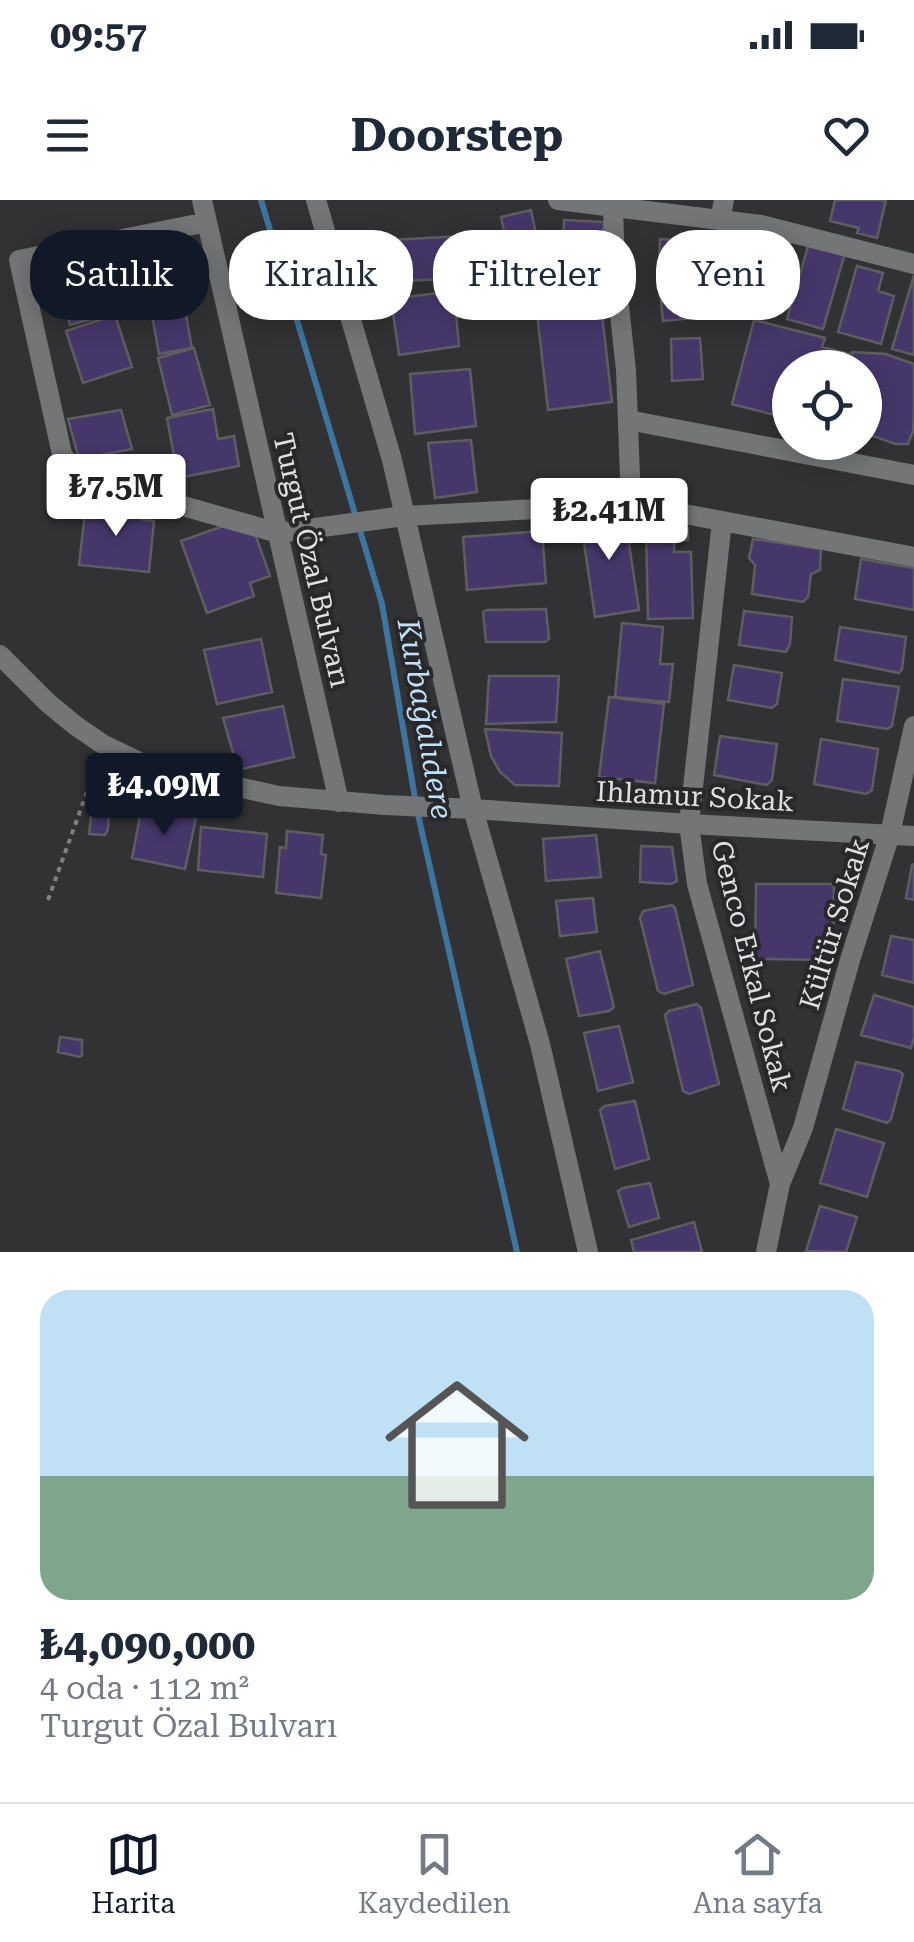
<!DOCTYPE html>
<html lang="tr">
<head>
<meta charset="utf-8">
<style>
  :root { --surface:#fff; --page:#f6f6f7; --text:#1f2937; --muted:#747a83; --line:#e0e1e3; --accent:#111827 }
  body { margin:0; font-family:"Roboto Serif",serif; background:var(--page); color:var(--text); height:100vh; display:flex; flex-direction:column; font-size:38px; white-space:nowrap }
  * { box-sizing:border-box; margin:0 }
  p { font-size:32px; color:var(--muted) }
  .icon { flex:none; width:55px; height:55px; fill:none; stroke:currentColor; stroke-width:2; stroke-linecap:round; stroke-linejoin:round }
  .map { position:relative; height:1052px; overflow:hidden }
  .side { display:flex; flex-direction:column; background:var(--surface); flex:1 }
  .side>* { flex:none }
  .hud { position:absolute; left:30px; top:30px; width:855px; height:90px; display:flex; gap:20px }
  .fabs { position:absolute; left:772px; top:150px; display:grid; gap:20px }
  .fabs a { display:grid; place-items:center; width:110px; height:110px; border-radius:50%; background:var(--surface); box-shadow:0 5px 25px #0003; font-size:50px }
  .price { position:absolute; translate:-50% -85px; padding:0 22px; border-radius:10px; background:#fff; color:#222; font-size:32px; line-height:65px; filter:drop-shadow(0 2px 5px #0008) }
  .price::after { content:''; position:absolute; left:50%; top:60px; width:30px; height:22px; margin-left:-15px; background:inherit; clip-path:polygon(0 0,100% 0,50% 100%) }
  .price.selected { background:var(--accent); color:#fff }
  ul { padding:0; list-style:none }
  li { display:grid; align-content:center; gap:20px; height:530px; padding:0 40px }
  li span { display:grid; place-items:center; height:310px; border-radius:30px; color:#555 }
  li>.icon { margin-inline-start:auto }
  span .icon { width:180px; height:180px; fill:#fffc; stroke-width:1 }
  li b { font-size:42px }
  .pill { padding:0 35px; border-radius:40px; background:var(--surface); box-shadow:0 5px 25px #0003; font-size:35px; line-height:90px }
  .pill.selected { background:var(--accent); color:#fff }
  .status { display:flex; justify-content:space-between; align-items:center; height:70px; padding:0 50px; background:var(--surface); direction:ltr }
  .status svg { height:28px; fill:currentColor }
  header { display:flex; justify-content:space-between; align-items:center; height:130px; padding:0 40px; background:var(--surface); font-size:45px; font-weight:700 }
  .menu { display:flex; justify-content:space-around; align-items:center; height:140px; border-top:2px solid var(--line); background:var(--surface); font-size:28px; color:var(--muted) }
  .menu a { display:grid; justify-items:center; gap:5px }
  .menu .selected { color:var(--accent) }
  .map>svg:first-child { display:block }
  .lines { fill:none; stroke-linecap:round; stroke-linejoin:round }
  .stream { stroke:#3d759e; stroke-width:6 }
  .building { fill:#46376b; stroke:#5e5e60; stroke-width:2.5 }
  .path { stroke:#808081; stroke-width:4; stroke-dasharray:5 5; stroke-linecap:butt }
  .minor { stroke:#747576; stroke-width:20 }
  .tertiary { stroke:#747576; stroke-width:20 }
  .labels { text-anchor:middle; stroke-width:8; stroke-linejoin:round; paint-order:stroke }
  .street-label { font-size:28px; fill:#e0e0e1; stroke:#28282a }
  .water-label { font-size:30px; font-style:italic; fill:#c2e1f9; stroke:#28282a }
</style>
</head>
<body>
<div class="status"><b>09:57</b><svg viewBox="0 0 49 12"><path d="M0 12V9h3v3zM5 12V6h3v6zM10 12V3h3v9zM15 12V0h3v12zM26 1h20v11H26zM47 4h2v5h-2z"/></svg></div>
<header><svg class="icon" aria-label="menu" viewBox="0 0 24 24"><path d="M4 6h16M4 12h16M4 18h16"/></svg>Doorstep<svg class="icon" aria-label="heart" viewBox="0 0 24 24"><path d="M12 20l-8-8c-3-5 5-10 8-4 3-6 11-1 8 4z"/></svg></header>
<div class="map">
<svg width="914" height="1052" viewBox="0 0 914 1052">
  <rect width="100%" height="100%" fill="#323234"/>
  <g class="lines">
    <!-- stream -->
    <path class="stream" d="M261,0L382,404L417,610L517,1052"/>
  </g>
  <!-- building -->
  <path class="building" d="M835,0H886L877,38L857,33L859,28L830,21Z
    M531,10L551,105L521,111L501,17Z
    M564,20L604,22L599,101L559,99Z
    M753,27L792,37L772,117L732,107Z
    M166,35L177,82L137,92L126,44Z
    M462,36L466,78L378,82L374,41Z
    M660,39L699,41V72L690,74L659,71Z
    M809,43L845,53L823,129L787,119Z
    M101,51L117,112L70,125L54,63Z
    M857,66L883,73L878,91L894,96L881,144L838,132Z
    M914,75V155L892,149Z
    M701,86L706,117L663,121L660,92Z
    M454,91L459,146L399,155L391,99Z
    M182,93L192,148L159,154L149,99Z
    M601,105L612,202L548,210L537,113Z
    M115,115L132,167L83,183L66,131Z
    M754,120L825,138L822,147L849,154L845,168H790V219L732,204Z
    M700,138L703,179L672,181L671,139Z
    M194,148L210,205L172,215L158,158Z
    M852,152L886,154L914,164V213L913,231L908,244H895L865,233V168H850Z
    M470,169L476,226L415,234L410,174Z
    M213,209L218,239L234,236L239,266L178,278L167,218Z
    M121,210L132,249L79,259L68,219Z
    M471,240L477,292L435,298L428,243Z
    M86,304L143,309L142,320L154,321L149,372L79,365Z
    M624,310L639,410L595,417L580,316Z
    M237,321L252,325L270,376L250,383L254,396L207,413L181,341Z
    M688,328V340H674V352H691L693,418L648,419L646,329Z
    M542,331L546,383L467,390L463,337Z
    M753,339L821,349L820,370L811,374L808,397L803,402L752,394L755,365L749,358Z
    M861,359L914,368V410L855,399Z
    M546,409L549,439L545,442H486L483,412L487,410Z
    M744,411L792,417L790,444L786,452L739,445Z
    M622,423L663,427L660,464H673L669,502L615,497Z
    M840,427L906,437L902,469L899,473L835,460Z
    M261,439L272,492L217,504L204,450Z
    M734,465L782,473L777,504L772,508L728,500Z
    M489,476H559L556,522L486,524Z
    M843,479L899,487L892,526L887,529L837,521Z
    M609,497L664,504L655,583L599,577Z
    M283,506L294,557L238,570L223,518Z
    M485,529L562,533L559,586L515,585L500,572L491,556Z
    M720,536L777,544L772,580L767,585L714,575Z
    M821,539L878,549L872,590L866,594L814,584Z
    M142,606L196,618L185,669L132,658Z
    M92,609L109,610L108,629L105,635L89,634Z
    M201,627L267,634L263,677L198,670Z
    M287,631L323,635L321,654L326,655L321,698L276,693L280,647L286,648Z
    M596,635L601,677L546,681L543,639Z
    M641,646L672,647L677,681L671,684L640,682Z
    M914,664V700L906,698L912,665Z
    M756,684H832L834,687L833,758L829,760L755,759Z
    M593,698L597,732L560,736L556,701Z
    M672,705L675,708L693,785L664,794L658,791L640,718L643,711Z
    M891,736L914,740V783L882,775Z
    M600,751L614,807L609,811L579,816L566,759Z
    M874,795L914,807V837L911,848L861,835Z
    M697,804L701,808L719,884L689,894L683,891L665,815L669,811Z
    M619,826L633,882L598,891L584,833Z
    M60,837L82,840V855L80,857L58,852Z
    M856,862L899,871L903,874L891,919L887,923L843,909Z
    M635,901L649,959L615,969L600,910L605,906Z
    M836,929L884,943L867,997L820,983Z
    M650,983L659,1018L629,1027L618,991L623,988Z
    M820,1006L857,1017L846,1052L806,1051Z
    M694,1022L702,1052H634L631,1040Z"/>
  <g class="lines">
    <!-- path -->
    <path class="path" d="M48,700L97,564"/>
    <!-- minor -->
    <path class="minor" d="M202,0L339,602
      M613,7L615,69L626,170L631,304
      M720,20L724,0
      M207,22L19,60L62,254L71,268L85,278L278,333L404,316L631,304L914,357
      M628,220L914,275
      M722,321L689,624L697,684L780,984
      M0,455L48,503L76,526L104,545L152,568L279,596L385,605L473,609
      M766,1052L780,984L803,928L850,760L890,634L914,526"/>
    <!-- tertiary -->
    <path class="tertiary" d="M316,0L392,260L473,609L540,844L588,1052
      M558,0L761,25L914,64
      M473,609L689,624L914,636"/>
  </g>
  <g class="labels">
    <!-- street labels -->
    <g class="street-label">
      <text transform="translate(312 360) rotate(77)" y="10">Turgut Özal Bulvarı</text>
      <text transform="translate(695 596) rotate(3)" y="10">Ihlamur Sokak</text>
      <text transform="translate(834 724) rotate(-73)" y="10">Kültür Sokak</text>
      <text transform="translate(752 766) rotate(76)" y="10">Genco Erkal Sokak</text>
    </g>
    <!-- water labels -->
    <g class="water-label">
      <text transform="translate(425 519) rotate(80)" y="10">Kurbağalıdere</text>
    </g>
  </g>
</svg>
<div class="fabs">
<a><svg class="icon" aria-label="locate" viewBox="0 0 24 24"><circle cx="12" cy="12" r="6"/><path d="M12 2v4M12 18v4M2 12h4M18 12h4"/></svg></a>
</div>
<b class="price" style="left:116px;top:339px">₺7.5M</b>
<b class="price" style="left:609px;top:363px">₺2.41M</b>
<b class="price selected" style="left:164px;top:638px">₺4.09M</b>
<div class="hud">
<a class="pill selected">Satılık</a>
<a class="pill">Kiralık</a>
<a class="pill">Filtreler</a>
<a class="pill">Yeni</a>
</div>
</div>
<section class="side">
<ul>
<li><span style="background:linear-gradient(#bfe0f5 60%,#7fa58c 0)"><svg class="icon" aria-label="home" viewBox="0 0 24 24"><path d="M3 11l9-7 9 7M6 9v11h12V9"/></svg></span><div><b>₺4,090,000</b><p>4 oda · 112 m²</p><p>Turgut Özal Bulvarı</p></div></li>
</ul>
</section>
<nav class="menu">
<a class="selected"><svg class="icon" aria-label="map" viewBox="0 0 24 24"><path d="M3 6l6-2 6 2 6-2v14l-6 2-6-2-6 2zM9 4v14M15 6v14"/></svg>Harita</a>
<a><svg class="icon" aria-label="saved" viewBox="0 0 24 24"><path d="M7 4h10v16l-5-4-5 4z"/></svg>Kaydedilen</a>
<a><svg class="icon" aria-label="home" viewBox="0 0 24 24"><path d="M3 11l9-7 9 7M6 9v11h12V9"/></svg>Ana sayfa</a>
</nav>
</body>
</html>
